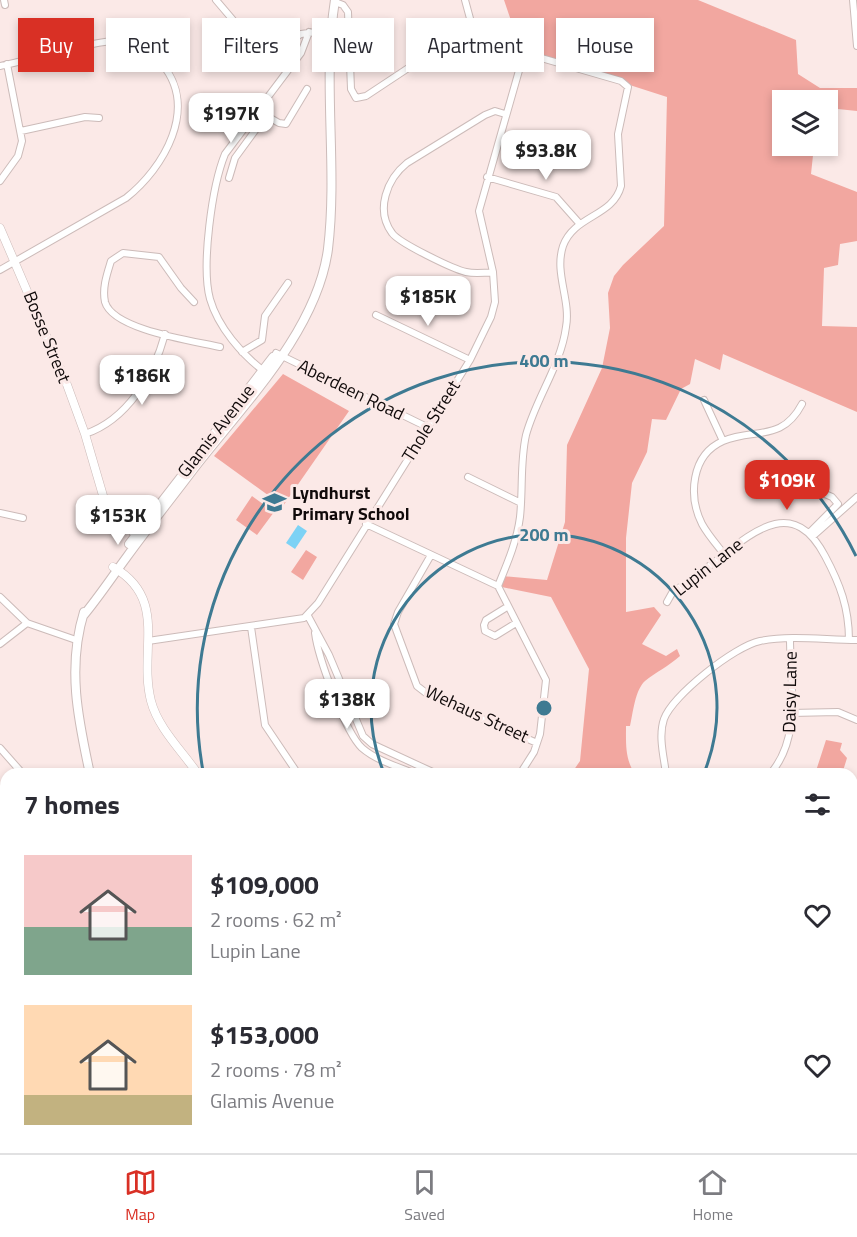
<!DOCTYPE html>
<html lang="en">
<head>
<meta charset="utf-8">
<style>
  :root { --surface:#fff; --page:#f7f7f7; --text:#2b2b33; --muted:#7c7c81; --line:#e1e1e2; --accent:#d93025 }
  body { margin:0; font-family:"Titillium Web",sans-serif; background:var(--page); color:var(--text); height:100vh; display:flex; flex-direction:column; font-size:22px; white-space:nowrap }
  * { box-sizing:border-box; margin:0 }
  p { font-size:20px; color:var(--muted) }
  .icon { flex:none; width:33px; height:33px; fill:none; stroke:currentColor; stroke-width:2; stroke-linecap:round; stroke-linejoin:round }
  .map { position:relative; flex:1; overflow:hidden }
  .sheet { position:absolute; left:0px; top:768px; width:858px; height:386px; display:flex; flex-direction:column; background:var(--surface); border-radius:18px 18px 0 0; box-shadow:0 3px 9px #0003 }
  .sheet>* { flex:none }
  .hud { position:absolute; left:18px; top:18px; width:822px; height:54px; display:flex; gap:12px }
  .fabs { position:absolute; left:772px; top:90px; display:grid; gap:12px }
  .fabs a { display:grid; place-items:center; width:66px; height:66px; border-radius:0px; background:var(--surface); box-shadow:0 3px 9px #0003; font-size:30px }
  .price { position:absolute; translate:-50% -51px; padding:0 14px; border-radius:12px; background:#fff; color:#222; font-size:20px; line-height:39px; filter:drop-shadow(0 2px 3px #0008) }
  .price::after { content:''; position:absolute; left:50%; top:36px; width:18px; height:14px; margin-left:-9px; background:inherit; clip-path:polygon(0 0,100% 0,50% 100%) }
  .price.active { background:var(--accent); color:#fff }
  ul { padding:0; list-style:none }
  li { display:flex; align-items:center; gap:18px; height:150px; padding:0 24px }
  li span { display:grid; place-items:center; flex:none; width:168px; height:120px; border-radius:0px; color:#555 }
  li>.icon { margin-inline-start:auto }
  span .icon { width:72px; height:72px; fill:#fffc; stroke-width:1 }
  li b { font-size:26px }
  h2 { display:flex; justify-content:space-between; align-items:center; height:72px; padding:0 24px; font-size:26px }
  .pill { padding:0 21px; border-radius:0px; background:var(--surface); box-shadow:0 3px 9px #0003; font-size:21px; line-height:54px }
  .pill.active { background:var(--accent); color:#fff }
  .menu { display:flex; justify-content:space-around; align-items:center; height:84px; border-top:2px solid var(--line); background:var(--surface); font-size:16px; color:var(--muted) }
  .menu a { display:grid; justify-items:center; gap:3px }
  .menu .active { color:var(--accent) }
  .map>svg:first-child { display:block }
  .green { fill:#f2a7a0 }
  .water { fill:#7dd2f5 }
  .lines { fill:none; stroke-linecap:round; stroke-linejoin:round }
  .minor-casing { stroke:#ccbbb9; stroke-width:8 }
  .tertiary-casing { stroke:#ccbbb9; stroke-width:9 }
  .secondary-casing { stroke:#ccbbb9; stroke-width:10 }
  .minor { stroke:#fff; stroke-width:6 }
  .tertiary { stroke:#fff; stroke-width:8 }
  .secondary { stroke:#fff; stroke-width:8 }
  .ring { fill:none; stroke:#3e7a92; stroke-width:3 }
  .labels { text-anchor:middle; stroke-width:6; stroke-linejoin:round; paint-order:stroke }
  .street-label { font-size:18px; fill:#100a0a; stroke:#fbe9e7 }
  .poi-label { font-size:18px; font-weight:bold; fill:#100a0a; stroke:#fbe9e7; text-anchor:start }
  .centre { fill:#3e7a92; stroke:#fbe9e7; stroke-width:3 }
  .ring-label { font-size:18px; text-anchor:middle; font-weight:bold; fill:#3e7a92; stroke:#fbe9e7; stroke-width:6; stroke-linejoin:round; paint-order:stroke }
</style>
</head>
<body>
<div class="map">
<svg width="857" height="1153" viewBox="0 0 857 1153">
  <rect width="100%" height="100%" fill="#fbe9e7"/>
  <!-- green -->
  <path class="green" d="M504,0H698L796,40L798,74L820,88H857V111L828,108V100H783V146H814L811,174L857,192V241L840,244L838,265L824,268L822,326L857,327V412L723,354L720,370L695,359L690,384L681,389L666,420L652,419L647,452L632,483L626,538V612L654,607L661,615L642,644L666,656L677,649L680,656C669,666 656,672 645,681C635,690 633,713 630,726H626C626,745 625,759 635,774H571L580,761L589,669L551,597L497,586L502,576L547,580L565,522L567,445L602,368L610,328L608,293L614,276L623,265L664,226L667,97L521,50Z
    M283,374L349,411L283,506L214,456Z
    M252,496L274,512L257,535L236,520Z
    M306,550L317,557L303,580L291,572Z
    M826,740L842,743L840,750L847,758L842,774H815Z"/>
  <!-- water -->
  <path class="water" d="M298,525L307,531L295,549L286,543Z"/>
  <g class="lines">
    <defs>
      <path id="minor" d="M4,0L5,5
        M216,0L250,40L260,47L278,48L301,34L331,30
        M465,0L475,37
        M853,0L857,46
        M335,2L343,5L348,12L351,89L356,98L366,96L440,47L465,36L621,81L628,87L618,134L621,186C613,217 574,215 563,246C554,273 571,300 566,327C561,365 536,398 526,435C520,462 523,489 520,517C517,541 507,564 498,586
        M0,66C32,60 101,37 130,41C144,44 153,54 162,64C199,108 164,168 126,198L0,270
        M258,111L279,123L286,124L307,89
        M21,131L85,117L99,118
        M487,177L556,197L579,223
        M229,178L235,158L262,121
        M0,181L18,156L22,141L7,64
        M493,272C484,273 475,274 466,272C453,269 399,243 392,233C375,210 387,179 407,163L485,115L495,111L505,114
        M194,302L181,288L159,257L123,253L111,261C107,274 102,288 105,302C113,330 194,341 220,347
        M376,315L470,360
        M242,352L262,340L265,316L288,283
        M276,353L427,427
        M265,372C242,355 218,327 210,299C201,266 212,186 225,154L301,53L309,32
        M704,400L723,441
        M85,434C127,420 154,375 165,334
        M806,469L809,487L832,497L838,504L809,533
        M468,477L521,503
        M0,513L23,518
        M366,524L498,586L546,680L540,734L534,752L520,774
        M813,536L857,497
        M724,554C717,545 708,535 702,524C688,496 691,455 723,441C755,428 782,442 802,404
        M431,555L398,612L394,624L417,686L430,696L537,743
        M0,597L27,623L76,640
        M667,602L672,593C687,582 703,571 717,560C756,529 794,497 825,556C840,584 849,608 849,640
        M507,607L486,620L484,625L485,631L495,636L516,623
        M308,616L329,655L363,736L372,744L437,774
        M251,627L265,725L298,774
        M315,633C318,657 345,732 362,748C377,761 399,767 416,774
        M148,641L304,618L318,603L470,360L491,317L495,302L493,272L479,211L524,53
        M0,644L27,623
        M791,713L838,712L857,720
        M0,748L23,774
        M666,774C664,757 658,736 664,719C673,695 735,646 760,641C791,635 825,640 857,640
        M770,774C802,738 790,684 790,639
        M852,907H857
        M852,1051L857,1053
        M0,1053L6,1064
        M852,1084L857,1071
        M0,1109L6,1074
        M100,1148L104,1153
        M679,1148L680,1153
        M719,1148L720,1153
        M48,1153L52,1148
        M265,1153L271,1148
        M323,1153L324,1148
        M573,1153V1148
        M658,1153L659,1148"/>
      <path id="tertiary" d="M0,228L66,382L85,434L104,499L112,514L139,537
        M113,567C169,599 138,650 151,701C158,728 182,751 198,774
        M422,1148V1153"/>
      <path id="secondary" d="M206,444L273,357
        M129,544L191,464
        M84,612C67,667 78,719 90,774
        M83,616C98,598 112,577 126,558C147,529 170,500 192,471C241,407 317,332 328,249C338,166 322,82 335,0
        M0,907L6,906"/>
    </defs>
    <!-- minor casing -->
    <use href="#minor" class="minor-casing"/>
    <!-- tertiary casing -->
    <use href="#tertiary" class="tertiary-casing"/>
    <!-- secondary casing -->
    <use href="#secondary" class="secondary-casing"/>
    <!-- minor -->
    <use href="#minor" class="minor"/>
    <!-- tertiary -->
    <use href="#tertiary" class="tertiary"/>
    <!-- secondary -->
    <use href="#secondary" class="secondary"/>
  </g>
  <!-- distance rings -->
  <g class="ring">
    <path d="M384 773A173 173 0 1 1 704 773"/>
    <path d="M203 771A347 347 0 0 1 856 556"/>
  </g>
  <!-- icons -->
  <defs>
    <symbol id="school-bare" viewBox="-9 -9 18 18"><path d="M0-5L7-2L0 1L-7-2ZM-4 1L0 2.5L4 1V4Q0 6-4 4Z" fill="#3e7a92" stroke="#fbe9e7" stroke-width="2.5" paint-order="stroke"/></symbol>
  </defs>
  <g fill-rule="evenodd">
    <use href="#school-bare" x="258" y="486" width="33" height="33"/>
  </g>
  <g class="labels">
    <!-- street labels -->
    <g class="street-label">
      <text transform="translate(47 337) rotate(68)" y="6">Bosse Street</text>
      <text transform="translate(351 390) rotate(26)" y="6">Aberdeen Road</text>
      <text transform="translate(431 421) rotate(-58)" y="6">Thole Street</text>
      <text transform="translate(216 431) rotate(-52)" y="6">Glamis Avenue</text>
      <text transform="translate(708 567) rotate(-38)" y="6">Lupin Lane</text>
      <text transform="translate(790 692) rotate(-89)" y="6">Daisy Lane</text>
      <text transform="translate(477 714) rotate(25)" y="6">Wehaus Street</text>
    </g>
    <!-- poi labels -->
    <g class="poi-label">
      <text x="292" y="499">Lyndhurst<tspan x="292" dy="21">Primary School</tspan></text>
    </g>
  </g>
  <circle cx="544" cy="708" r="9" class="centre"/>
  <g class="ring-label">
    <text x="544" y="367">400 m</text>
    <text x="544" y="541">200 m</text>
  </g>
</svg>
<div class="fabs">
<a><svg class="icon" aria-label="layers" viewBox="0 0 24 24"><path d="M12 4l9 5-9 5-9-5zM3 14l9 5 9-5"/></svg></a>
</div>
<b class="price" style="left:231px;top:144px">$197K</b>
<b class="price" style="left:546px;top:181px">$93.8K</b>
<b class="price" style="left:428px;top:327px">$185K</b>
<b class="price" style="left:142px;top:406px">$186K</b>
<b class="price active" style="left:787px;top:511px">$109K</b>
<b class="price" style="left:118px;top:546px">$153K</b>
<b class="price" style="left:347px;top:730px">$138K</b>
<div class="hud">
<a class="pill active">Buy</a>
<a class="pill">Rent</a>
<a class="pill">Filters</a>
<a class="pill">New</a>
<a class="pill">Apartment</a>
<a class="pill">House</a>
</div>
<section class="sheet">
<h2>7 homes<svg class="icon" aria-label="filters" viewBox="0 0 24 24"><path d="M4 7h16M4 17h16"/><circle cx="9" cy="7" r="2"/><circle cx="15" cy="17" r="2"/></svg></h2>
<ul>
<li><span style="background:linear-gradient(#f6c9c9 60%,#7fa58c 0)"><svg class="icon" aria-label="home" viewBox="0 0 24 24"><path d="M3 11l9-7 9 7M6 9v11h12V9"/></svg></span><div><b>$109,000</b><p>2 rooms · 62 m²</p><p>Lupin Lane</p></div><svg class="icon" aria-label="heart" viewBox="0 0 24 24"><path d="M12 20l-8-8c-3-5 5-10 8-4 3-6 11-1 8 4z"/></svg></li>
<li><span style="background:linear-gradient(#ffd9b3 75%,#c2b280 0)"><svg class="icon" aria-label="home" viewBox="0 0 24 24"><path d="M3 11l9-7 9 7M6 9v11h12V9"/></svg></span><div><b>$153,000</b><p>2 rooms · 78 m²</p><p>Glamis Avenue</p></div><svg class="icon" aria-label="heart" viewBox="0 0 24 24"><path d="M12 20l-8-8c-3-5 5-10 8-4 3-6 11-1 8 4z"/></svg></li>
</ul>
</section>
</div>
<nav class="menu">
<a class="active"><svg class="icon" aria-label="map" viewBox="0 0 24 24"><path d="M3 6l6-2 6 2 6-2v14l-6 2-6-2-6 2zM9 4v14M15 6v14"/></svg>Map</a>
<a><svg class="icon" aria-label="saved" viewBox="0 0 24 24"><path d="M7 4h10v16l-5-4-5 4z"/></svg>Saved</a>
<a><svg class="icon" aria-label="home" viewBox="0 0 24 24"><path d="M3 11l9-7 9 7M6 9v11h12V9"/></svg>Home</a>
</nav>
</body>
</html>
